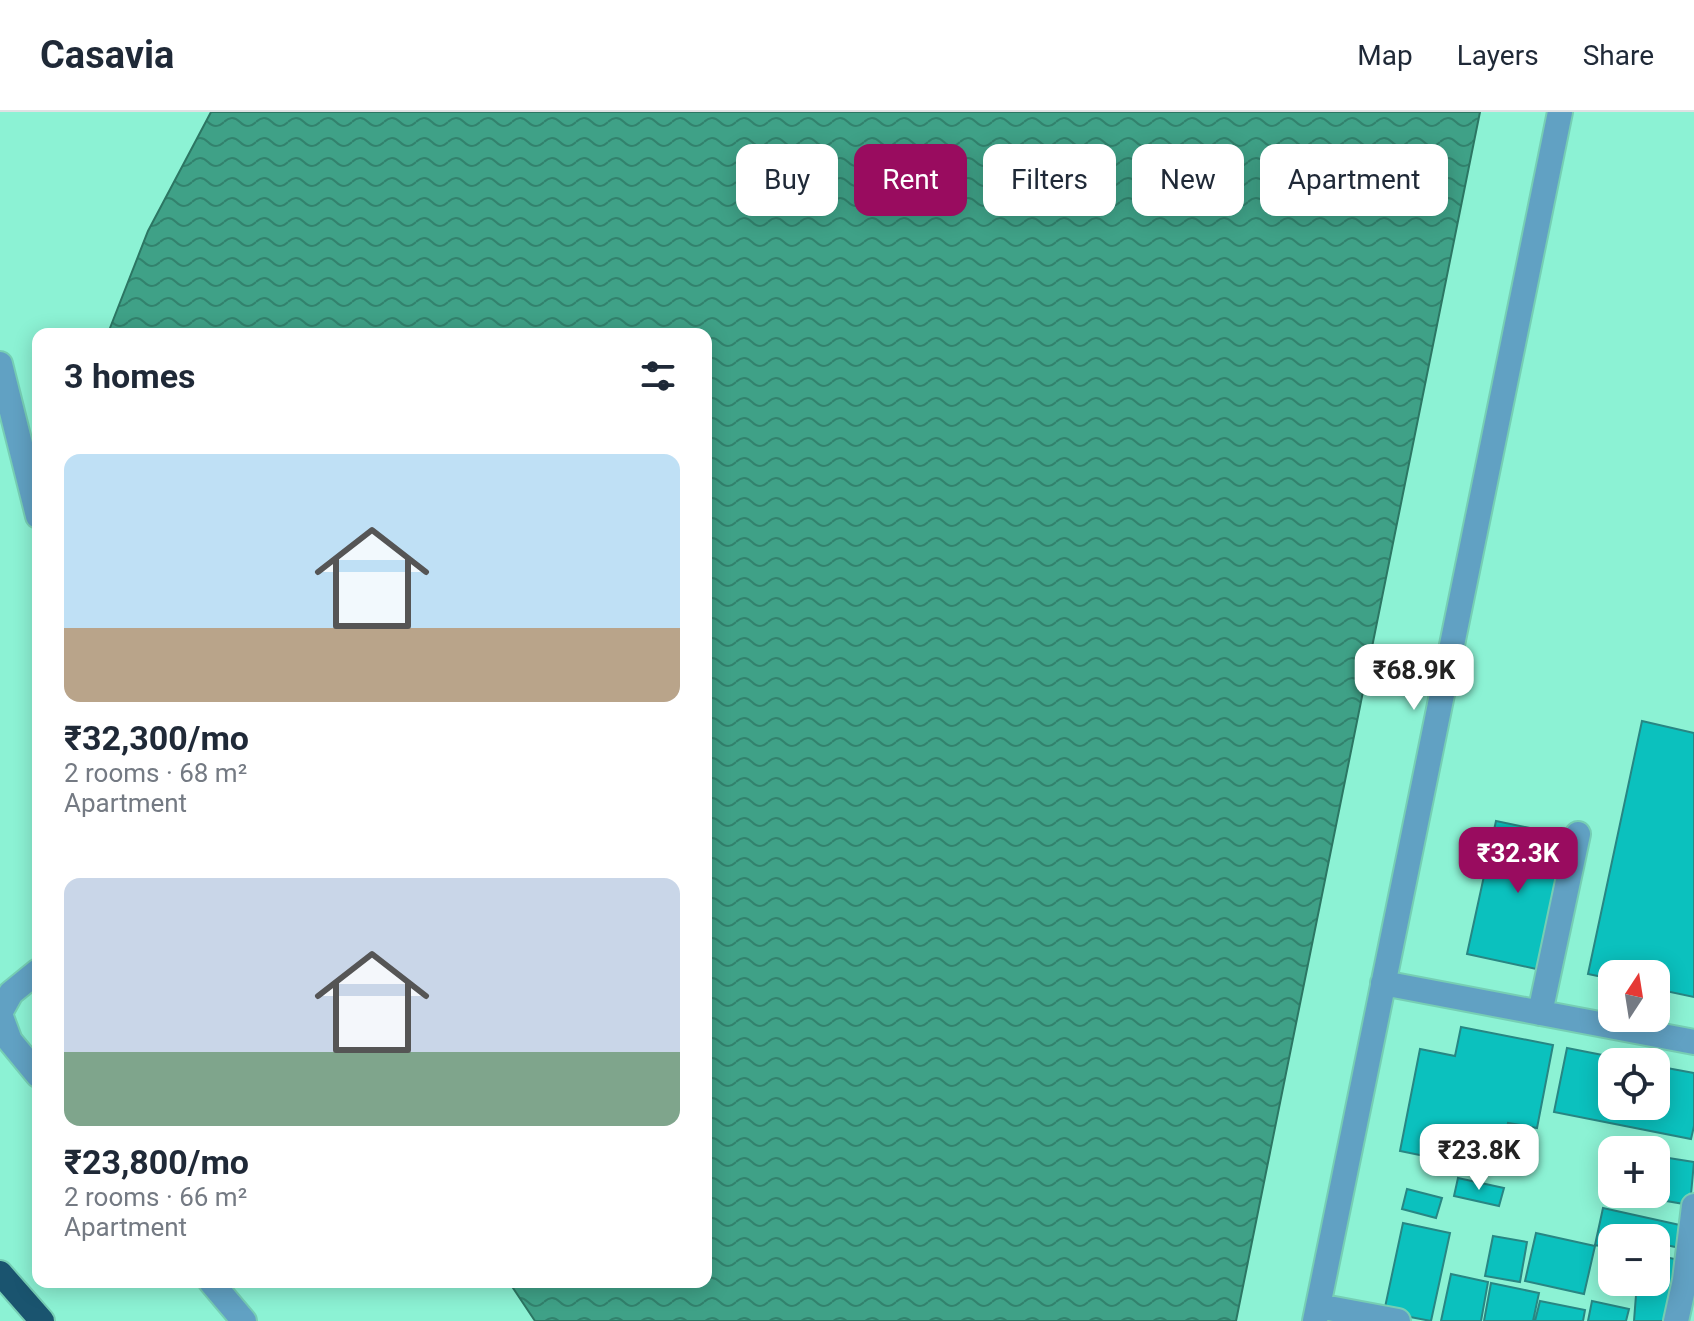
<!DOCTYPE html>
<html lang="en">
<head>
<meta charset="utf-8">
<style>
  :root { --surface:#fff; --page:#f2f2f3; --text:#1f2937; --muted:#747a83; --line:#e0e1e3; --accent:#990c5f }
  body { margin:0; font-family:Roboto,sans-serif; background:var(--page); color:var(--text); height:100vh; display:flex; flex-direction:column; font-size:30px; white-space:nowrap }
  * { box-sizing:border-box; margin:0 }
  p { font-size:26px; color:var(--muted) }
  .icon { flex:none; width:44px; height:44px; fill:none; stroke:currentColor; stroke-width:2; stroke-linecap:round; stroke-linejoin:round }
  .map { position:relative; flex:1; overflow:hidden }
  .details { position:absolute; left:32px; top:216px; width:680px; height:960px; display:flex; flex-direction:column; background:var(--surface); border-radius:16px; box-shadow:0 4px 20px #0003 }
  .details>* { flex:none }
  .hud { position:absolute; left:736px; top:32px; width:760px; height:72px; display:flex; gap:16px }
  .needle { width:52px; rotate:12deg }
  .buttons { position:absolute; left:1598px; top:848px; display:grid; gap:16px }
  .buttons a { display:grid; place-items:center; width:72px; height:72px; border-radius:16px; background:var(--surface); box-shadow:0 4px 20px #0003; font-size:40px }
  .price { position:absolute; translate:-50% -68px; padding:0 18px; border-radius:16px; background:#fff; color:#222; font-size:26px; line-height:52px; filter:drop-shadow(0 2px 4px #0008) }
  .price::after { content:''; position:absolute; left:50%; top:48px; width:24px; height:18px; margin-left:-12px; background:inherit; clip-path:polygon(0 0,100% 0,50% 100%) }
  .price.active { background:var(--accent); color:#fff }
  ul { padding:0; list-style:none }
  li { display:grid; align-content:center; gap:16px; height:424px; padding:0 32px }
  li span { display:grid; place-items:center; height:248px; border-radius:16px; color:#555 }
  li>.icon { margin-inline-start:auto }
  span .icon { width:144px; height:144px; fill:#fffc; stroke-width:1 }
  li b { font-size:34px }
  h2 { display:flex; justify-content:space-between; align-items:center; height:96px; padding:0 32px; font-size:34px }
  .chip { padding:0 28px; border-radius:16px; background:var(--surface); box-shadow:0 4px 20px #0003; font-size:28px; line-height:72px }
  .chip.active { background:var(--accent); color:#fff }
  header { display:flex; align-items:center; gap:48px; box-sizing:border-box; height:112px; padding:0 40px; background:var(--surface); border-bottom:2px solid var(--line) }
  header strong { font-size:38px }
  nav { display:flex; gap:44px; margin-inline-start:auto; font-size:28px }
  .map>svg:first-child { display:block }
  .water { fill:url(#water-waves); stroke:#2c7663; stroke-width:2 }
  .building { fill:#0bc1be; stroke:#288683; stroke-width:2 }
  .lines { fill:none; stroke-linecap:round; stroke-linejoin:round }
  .minor-casing { stroke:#76ceb4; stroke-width:28 }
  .highway-casing { stroke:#76ceb4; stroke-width:28 }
  .minor { stroke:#61a1c3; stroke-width:24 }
  .highway { stroke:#1a546f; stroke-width:24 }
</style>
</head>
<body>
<header>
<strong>Casavia</strong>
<nav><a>Map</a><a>Layers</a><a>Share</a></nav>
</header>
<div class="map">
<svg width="1694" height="1209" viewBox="0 0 1694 1209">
  <defs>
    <pattern id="water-waves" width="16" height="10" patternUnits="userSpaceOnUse" patternTransform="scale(2)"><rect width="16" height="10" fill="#3fa187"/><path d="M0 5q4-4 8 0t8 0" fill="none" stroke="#32826d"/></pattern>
  </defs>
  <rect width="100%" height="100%" fill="#8cf2d4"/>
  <!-- water -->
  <path class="water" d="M211,0H1480L1236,1209H535L509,1170H706V222H111L110,216L148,119Z"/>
  <!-- building -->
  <path class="building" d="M1642,609L1694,621V885L1656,877V862H1612V867L1588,862Z
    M1496,709L1569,724L1541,858L1467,842Z
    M1461,915L1553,933L1537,1016L1508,1011L1498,1059L1400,1039L1420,937L1455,944Z
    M1567,936L1638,950H1612V994H1656V954L1694,961V1014L1691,1027L1554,1000Z
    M1612,1036L1623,1038H1612V1080L1604,1078Z
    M1656,1044L1694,1050L1690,1093L1625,1082H1656Z
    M1458,1066L1504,1076L1499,1094L1454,1084Z
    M1407,1077L1442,1086L1436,1106L1402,1097Z
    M1603,1096L1689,1115L1685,1137L1656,1131V1126H1612V1137L1595,1133Z
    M1403,1111L1450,1121L1431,1209L1384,1200Z
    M1536,1121L1595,1134L1584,1182L1525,1169Z
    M1493,1124L1527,1130L1520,1170L1485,1164Z
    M1656,1143L1679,1148L1666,1209H1634L1637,1170H1656Z
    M1451,1162L1488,1170L1481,1209H1441Z
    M1491,1171L1539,1181L1533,1209H1484Z
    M1540,1189L1585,1198L1583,1209H1535Z
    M1592,1189L1629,1197L1626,1209H1588Z"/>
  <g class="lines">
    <defs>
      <path id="minor" d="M0,252L38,404
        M1383,871L1694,930
        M0,901L11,881L38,859
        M1540,901L1578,722
        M0,902L10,929L38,963
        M211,1170L244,1209
        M1318,1194L1398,1209
        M1315,1209L1560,0
        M1676,1209L1685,1168L1694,1094"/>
      <path id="highway" d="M0,1161L42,1209"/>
    </defs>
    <!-- minor casing -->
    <use href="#minor" class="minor-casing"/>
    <!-- highway casing -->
    <use href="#highway" class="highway-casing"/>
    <!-- minor -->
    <use href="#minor" class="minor"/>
    <!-- highway -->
    <use href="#highway" class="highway"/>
  </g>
</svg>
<div class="buttons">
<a><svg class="needle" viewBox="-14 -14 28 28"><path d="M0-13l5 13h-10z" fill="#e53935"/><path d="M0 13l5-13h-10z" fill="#747a83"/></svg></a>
<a><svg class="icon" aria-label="locate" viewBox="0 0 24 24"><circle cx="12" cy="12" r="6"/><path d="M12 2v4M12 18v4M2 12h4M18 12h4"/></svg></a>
<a>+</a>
<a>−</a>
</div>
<b class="price" style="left:1414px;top:600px">₹68.9K</b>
<b class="price active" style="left:1518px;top:783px">₹32.3K</b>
<b class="price" style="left:1479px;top:1080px">₹23.8K</b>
<div class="hud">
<a class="chip">Buy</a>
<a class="chip active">Rent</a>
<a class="chip">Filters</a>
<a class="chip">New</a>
<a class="chip">Apartment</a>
</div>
<section class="details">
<h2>3 homes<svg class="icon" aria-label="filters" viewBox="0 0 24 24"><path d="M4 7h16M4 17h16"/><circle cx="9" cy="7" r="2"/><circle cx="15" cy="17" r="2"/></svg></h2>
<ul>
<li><span style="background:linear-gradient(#bfe0f5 70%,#b9a48a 0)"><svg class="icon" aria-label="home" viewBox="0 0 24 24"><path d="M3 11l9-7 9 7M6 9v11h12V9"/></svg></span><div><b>₹32,300/mo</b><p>2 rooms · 68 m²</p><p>Apartment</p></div></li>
<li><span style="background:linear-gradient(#c9d6e8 70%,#7fa58c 0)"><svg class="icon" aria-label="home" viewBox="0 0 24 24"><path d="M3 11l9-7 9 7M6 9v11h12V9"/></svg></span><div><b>₹23,800/mo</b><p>2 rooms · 66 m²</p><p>Apartment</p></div></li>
</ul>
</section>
</div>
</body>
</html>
